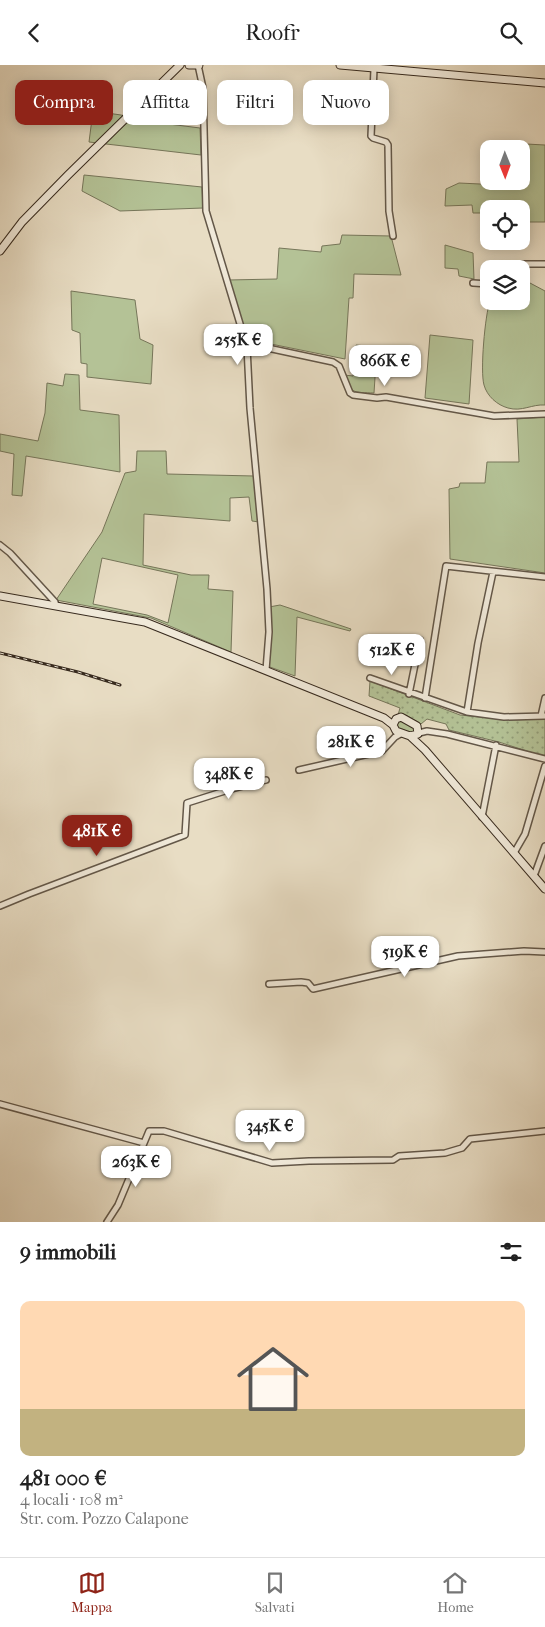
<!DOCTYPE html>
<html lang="it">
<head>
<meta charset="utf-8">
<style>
  :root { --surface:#fff; --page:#f2f2f2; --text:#222; --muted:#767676; --line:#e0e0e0; --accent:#8f2418 }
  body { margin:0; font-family:"IM FELL French Canon",serif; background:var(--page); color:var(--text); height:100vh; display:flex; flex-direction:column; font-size:19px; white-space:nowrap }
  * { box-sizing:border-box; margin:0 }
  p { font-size:16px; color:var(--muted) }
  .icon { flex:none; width:28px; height:28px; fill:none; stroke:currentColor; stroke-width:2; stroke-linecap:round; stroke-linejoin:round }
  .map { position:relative; height:1157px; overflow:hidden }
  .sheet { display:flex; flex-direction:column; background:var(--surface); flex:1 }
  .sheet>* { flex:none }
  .banner { position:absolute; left:15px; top:15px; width:515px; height:45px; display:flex; gap:10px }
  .needle { width:32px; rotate:179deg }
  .fabs { position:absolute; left:480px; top:75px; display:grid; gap:10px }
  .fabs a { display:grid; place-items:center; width:50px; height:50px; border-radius:10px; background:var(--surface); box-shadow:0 2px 12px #0003; font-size:25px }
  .price { position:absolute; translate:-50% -42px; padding:0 11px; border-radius:10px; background:#fff; color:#222; font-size:16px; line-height:32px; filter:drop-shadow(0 1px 2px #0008) }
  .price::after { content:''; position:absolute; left:50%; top:30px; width:15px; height:11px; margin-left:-8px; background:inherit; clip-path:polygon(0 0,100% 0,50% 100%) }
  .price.on { background:var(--accent); color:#fff }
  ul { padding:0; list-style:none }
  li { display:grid; align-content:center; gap:10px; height:265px; padding:0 20px }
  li+li { border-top:1px solid var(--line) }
  li span { display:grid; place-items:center; height:155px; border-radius:10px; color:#555 }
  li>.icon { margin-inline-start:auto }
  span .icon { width:90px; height:90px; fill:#fffc; stroke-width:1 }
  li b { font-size:21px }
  h2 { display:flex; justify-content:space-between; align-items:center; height:60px; padding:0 20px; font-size:21px }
  .tag { padding:0 18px; border-radius:10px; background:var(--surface); box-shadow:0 2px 12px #0003; font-size:18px; line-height:45px }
  .tag.on { background:var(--accent); color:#fff }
  header { display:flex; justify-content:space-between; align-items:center; height:65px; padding:0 20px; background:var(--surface); font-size:22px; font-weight:600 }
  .tabs { display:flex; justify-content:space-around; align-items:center; height:70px; border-top:1px solid var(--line); background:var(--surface); font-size:14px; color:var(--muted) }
  .tabs a { display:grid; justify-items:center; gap:2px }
  .tabs .on { color:var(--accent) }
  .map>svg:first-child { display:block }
  .green { fill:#b4c296; stroke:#76765a; fill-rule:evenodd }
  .park { fill:url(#park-dots); stroke:#76765a }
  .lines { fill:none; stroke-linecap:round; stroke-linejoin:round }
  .minor-casing { stroke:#635748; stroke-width:8 }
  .secondary-casing { stroke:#372a1e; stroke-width:9 }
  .minor { stroke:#f0e9d9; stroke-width:5 }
  .secondary { stroke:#f0e9d9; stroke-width:7 }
  .rail-casing { stroke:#372a1e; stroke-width:3 }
  .rail { stroke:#f0e9d9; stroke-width:1; stroke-dasharray:4; stroke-linecap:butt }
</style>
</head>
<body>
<header><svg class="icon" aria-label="back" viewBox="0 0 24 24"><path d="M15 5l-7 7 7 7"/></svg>Roofr<svg class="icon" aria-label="search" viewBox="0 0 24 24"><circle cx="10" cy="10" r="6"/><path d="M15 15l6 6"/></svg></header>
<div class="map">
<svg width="545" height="1157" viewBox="0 0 545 1157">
  <defs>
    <pattern id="park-dots" width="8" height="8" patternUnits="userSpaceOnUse" patternTransform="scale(1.25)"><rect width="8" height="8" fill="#b4c296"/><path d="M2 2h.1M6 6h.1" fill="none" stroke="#939e7a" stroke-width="1.8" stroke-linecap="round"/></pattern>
  </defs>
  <rect width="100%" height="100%" fill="#e8ddc4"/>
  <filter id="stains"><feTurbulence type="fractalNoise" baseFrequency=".004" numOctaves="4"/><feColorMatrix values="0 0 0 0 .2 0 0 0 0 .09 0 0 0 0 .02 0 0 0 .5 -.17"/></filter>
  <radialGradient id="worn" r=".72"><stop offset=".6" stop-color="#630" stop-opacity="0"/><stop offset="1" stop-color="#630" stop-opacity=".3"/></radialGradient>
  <!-- green -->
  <path class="green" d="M93,46L121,50L145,56L200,63L201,90L89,77Z
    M526,79L545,80V157H521V144H489V148H473L472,140L445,141L446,124L459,118L522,121Z
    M84,110L202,122L203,143L120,146L82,126Z
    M342,170L391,171L401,210L354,209L353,233H349L345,294L271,279L246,277L228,215L277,214L279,183L321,187L322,181L340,179Z
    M445,180L473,188L474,214L459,211L458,204L445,203Z
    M521,217L530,218L545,226V340C532,339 522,347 508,343C497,340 487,331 484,320C480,306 485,250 490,236H521Z
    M71,226L135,235L140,274L153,280L151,319L87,312V299L81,298L80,268L72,265Z
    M430,270L473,275L469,339L425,333Z
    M356,280L377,282L374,328C354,327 352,330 344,310L353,311Z
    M65,309L79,310L80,345L119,350L120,407L26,391L22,431L12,430L14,389L0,386V369L38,376L45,348L47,318L63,321Z
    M545,352V508L450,494L449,424L459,422L460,418H485L487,397H519L517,354Z
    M137,386H166L167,409L254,411L259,457L252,456L249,432L230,433V456L144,449L143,500L191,510H209L208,524L233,526L231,587L151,553L56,535L102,467L125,408L136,406ZM102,493L178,510L168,558L147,550L93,539Z
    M280,540L289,543L351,564L350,566L297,552L295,611L267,601L269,542Z
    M403,655L416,663L414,669L397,663L396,657Z"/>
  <!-- park -->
  <path class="park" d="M370,616L460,650L509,655L545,654V690L542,691L499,677L449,665L446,659L427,654L421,659L406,650H398L400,643L369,631Z"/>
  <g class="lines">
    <defs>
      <path id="minor" d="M198,0L203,23L206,146L247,282L250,343L267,524L269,567L266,605
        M374,4L371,71L373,73L386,77L388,80L389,146L393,171
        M515,204L523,199H545
        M473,218L489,219
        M247,282H263L333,297L339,301L350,328L353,330L377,333L386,332L494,351L545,349
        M0,480L10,488L55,537L56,541
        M370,613L467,647L504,652L545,651
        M409,629L420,575
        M425,633L446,501L545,512
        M467,647L478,578L493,507
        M541,651L545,633
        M419,668L427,666L447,669L545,694
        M299,705L382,686L395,672L402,668
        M482,752L496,680
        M514,788L525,769L545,701
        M534,811L545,781
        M0,841L29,829L185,770L187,738L228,725L266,715
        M269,919L301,917L308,918L313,924L458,891L524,886L545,887
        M0,1039L144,1078L149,1066H164L272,1098L309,1096L393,1095L399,1091L445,1088L462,1083L470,1074L545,1066
        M107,1157L118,1140L144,1078"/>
      <path id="secondary" d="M189,0H199
        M340,0L545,18
        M0,186L22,157L68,110L180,0
        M0,531L145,557L384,653L393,660
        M401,652L417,661L418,669L410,671L396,666L393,660L396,654Z
        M410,671L425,685L545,824"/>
    </defs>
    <!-- minor casing -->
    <use href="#minor" class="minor-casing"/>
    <!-- secondary casing -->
    <use href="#secondary" class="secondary-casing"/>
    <!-- minor -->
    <use href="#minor" class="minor"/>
    <!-- secondary -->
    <use href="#secondary" class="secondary"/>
    <defs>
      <path id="rail" d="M0,588L78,607L120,620"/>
    </defs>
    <!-- rail casing -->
    <use href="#rail" class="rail-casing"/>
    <!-- rail -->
    <use href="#rail" class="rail"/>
  </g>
  <rect width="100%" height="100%" filter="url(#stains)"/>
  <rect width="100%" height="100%" fill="url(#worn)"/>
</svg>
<div class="fabs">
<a><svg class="needle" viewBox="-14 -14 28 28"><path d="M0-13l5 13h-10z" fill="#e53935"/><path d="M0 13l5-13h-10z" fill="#767676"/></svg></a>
<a><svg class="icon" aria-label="locate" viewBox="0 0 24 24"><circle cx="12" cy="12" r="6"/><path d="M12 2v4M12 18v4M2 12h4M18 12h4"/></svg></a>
<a><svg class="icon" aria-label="layers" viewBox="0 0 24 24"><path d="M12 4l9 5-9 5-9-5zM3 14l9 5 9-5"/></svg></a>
</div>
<b class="price" style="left:238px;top:301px">255K €</b>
<b class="price" style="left:385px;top:322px">866K €</b>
<b class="price" style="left:392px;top:611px">512K €</b>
<b class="price" style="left:351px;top:703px">281K €</b>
<b class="price" style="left:229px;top:735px">348K €</b>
<b class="price on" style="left:97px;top:792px">481K €</b>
<b class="price" style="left:405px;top:913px">519K €</b>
<b class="price" style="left:270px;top:1087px">345K €</b>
<b class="price" style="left:136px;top:1123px">263K €</b>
<div class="banner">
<a class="tag on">Compra</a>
<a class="tag">Affitta</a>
<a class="tag">Filtri</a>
<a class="tag">Nuovo</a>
</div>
</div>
<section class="sheet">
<h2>9 immobili<svg class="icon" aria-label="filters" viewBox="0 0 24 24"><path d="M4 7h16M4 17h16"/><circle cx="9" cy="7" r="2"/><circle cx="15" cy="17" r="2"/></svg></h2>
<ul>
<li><span style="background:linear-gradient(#ffd9b3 70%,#c2b280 0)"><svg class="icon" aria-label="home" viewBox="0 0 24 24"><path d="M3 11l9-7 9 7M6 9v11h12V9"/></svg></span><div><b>481 000 €</b><p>4 locali · 108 m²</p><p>Str. com. Pozzo Calapone</p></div></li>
</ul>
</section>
<nav class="tabs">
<a class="on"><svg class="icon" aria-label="map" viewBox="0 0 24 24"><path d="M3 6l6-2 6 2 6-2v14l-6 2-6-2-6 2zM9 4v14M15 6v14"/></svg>Mappa</a>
<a><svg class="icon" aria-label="saved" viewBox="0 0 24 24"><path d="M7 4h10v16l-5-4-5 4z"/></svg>Salvati</a>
<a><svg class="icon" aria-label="home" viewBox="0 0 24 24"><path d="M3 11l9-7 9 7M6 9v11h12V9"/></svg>Home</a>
</nav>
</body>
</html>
